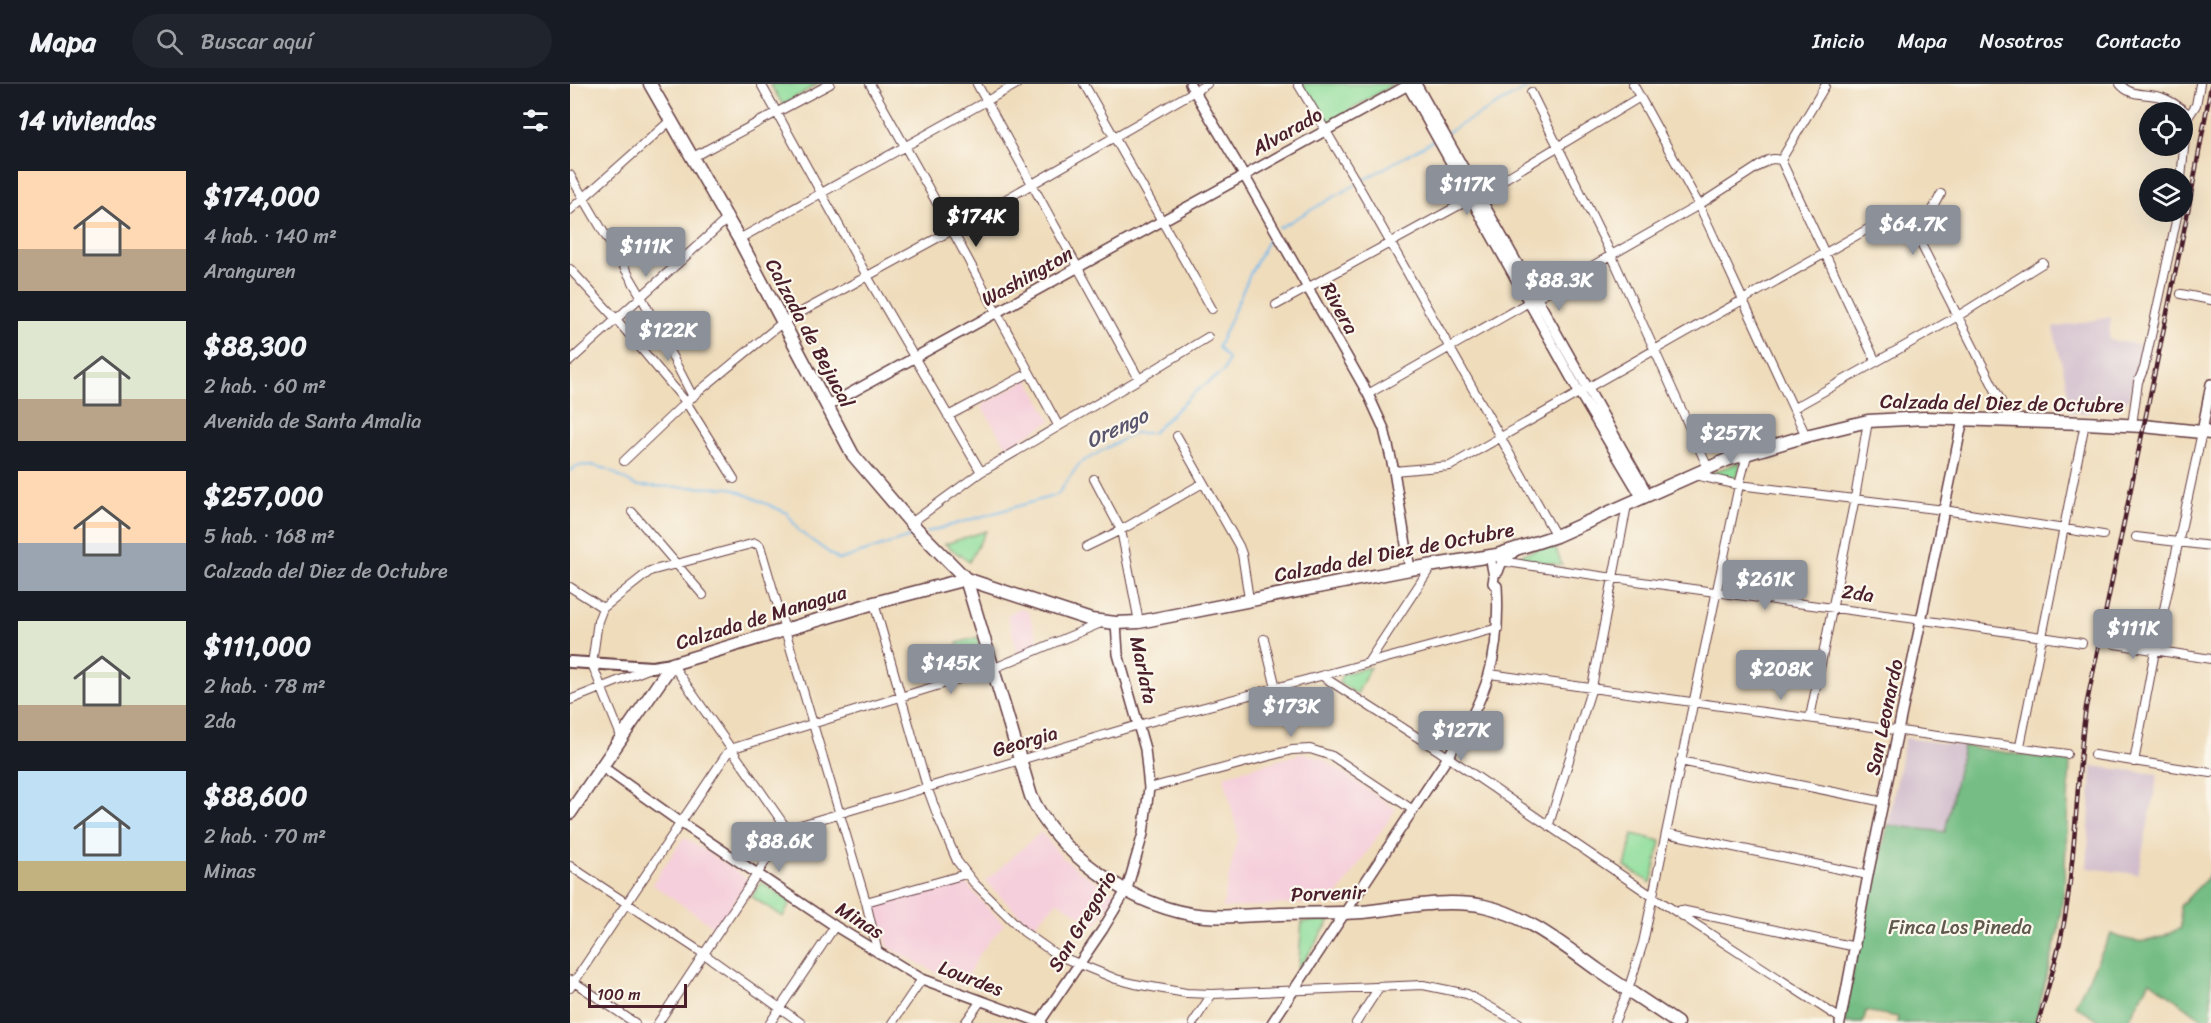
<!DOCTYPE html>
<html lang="es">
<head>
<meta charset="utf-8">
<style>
  :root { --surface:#171b24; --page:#20242c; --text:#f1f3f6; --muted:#9ea1a6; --line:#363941; --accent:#8c9099 }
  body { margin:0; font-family:Sriracha,sans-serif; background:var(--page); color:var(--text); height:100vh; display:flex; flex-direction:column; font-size:22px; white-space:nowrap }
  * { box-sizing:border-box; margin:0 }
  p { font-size:20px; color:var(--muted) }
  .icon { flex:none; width:33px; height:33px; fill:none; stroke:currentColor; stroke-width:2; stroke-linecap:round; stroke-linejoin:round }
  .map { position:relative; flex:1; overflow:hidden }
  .side { display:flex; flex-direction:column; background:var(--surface); width:570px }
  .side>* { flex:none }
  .controls { position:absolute; left:1569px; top:18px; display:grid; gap:12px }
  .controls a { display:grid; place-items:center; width:54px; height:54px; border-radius:50%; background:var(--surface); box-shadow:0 6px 24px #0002; font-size:30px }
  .scale { position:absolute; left:18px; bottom:15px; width:99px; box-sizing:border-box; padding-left:6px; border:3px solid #4a1f2b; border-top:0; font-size:16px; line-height:21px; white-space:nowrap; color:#4a1f2b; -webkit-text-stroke:4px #fbf7ec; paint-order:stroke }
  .price { position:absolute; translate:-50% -51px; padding:0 14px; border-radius:6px; background:var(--accent); color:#fff; font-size:20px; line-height:39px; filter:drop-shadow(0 2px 3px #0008) }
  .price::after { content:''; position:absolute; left:50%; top:36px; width:18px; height:14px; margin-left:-9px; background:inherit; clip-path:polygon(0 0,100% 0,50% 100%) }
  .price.on { background:#222; color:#fff }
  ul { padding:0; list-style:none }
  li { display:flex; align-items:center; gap:18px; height:150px; padding:0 18px }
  li span { display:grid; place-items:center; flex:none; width:168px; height:120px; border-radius:0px; color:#555 }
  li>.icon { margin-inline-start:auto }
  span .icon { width:72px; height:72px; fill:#fffc; stroke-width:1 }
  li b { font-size:26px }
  h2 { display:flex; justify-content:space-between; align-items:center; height:72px; padding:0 18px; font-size:26px }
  header { display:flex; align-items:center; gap:36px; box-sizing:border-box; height:84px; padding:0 30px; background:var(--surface); border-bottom:2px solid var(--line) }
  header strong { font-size:28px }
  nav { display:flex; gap:33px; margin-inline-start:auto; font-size:21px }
  .search { width:420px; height:54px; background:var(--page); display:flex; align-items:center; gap:15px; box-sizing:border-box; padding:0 21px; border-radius:33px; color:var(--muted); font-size:22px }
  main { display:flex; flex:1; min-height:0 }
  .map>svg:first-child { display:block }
  .built { fill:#f5cfdb }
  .industrial { fill:#d1bdcc }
  .green { fill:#91de9c; stroke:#6e7e64; stroke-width:1.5 }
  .forest { fill:#74bd84; stroke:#5f6e58; stroke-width:1.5 }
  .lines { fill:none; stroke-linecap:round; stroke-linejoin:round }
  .stream { stroke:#74baeb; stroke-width:2 }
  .minor-casing { stroke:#633b41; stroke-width:10 }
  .tertiary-casing { stroke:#633b41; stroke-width:12 }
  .secondary-casing { stroke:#633b41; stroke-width:14 }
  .primary-casing { stroke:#633b41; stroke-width:15 }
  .minor { stroke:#fff; stroke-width:8 }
  .tertiary { stroke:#fff; stroke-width:9 }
  .secondary { stroke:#fff; stroke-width:10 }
  .primary { stroke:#fff; stroke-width:12 }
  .rail-casing { stroke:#4a1f2b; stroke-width:4.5 }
  .rail { stroke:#fbf7ec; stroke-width:2; stroke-dasharray:7; stroke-linecap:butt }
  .labels { text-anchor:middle; stroke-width:4.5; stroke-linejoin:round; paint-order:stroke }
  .street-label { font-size:20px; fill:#4a1f2b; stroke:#fbf7ec }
  .park-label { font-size:20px; fill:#5f584d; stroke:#fbf7ec }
  .water-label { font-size:21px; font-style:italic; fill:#59556e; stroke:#fbf7ec }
</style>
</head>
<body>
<header>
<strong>Mapa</strong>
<div class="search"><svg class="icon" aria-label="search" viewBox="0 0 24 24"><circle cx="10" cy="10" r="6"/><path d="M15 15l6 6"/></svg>Buscar aquí</div>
<nav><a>Inicio</a><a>Mapa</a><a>Nosotros</a><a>Contacto</a></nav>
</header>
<main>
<section class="side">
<h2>14 viviendas<svg class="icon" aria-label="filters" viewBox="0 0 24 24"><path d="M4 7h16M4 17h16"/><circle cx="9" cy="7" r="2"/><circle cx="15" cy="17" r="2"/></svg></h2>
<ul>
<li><span style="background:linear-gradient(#ffd9b3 65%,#b9a48a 0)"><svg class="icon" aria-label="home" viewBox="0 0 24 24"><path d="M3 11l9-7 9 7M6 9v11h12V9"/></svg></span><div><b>$174,000</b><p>4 hab. · 140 m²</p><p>Aranguren</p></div></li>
<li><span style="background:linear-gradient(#dfe7d0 65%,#b9a48a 0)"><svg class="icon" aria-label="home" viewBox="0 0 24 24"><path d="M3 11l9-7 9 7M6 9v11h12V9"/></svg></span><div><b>$88,300</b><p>2 hab. · 60 m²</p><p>Avenida de Santa Amalia</p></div></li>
<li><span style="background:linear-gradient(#ffd9b3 60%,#9aa5b1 0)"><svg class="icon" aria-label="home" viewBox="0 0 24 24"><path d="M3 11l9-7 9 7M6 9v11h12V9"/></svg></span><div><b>$257,000</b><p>5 hab. · 168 m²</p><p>Calzada del Diez de Octubre</p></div></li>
<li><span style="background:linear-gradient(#dfe7d0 70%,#b9a48a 0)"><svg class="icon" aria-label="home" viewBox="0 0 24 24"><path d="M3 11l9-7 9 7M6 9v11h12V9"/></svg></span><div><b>$111,000</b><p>2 hab. · 78 m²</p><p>2da</p></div></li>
<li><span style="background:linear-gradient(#bfe0f5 75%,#c2b280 0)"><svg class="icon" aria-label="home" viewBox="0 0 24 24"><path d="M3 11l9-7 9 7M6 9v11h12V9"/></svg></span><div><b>$88,600</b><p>2 hab. · 70 m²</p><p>Minas</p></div></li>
</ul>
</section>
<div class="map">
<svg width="1641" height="939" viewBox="0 0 1641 939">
  <rect width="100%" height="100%" fill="#fbf7ec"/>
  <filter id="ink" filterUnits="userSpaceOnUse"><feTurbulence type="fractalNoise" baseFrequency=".0167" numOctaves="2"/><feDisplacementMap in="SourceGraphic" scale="12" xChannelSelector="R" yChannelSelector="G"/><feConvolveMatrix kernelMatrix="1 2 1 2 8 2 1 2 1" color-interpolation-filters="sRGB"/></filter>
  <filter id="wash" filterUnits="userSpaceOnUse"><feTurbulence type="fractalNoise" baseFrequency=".008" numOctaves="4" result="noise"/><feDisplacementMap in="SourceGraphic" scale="24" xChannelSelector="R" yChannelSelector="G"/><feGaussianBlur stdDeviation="1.35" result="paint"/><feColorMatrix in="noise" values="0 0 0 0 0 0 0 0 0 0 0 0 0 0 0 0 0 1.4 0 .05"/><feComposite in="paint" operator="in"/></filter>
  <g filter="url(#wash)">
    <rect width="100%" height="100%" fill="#efdcbb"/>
    <!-- built -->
    <path class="built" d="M458,295L481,337L437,363L411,322Z
      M450,524L458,527L470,562L449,572L437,531Z
      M733,669L753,675L826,725L763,818L652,824L668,751L654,692Z
      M471,748L492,773L512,789L547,810L526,842L488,817L462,843L415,797Z
      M114,753L178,795L147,845L82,800Z
      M397,800L413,819L434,840L410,869L392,902L318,863L306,822Z"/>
    <!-- industrial -->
    <path class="industrial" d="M1541,233L1539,256L1572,261L1558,317L1525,316L1520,329H1500L1496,297L1483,244Z
      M1335,654L1393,662L1375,748L1318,741Z
      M1522,682L1588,690L1568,790L1517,784Z"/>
    <!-- green -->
    <path class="green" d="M200,0H248L213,21Z
      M731,0H824L760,38L752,35Z
      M1171,378L1167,394L1140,389Z
      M416,447L399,478L375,460Z
      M984,460L992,481L954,476L950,473L952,470Z
      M408,553L416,580L395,586L387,559Z
      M800,583L787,610L769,599L772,590Z
      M1063,750L1091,757L1081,799L1055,783Z
      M191,798L221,818L213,833L182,813Z
      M760,836L728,887L732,838Z"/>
    <!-- forest -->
    <path class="forest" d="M1393,662L1500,678L1494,804L1488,848L1465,939H1327L1328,933L1296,927L1293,939H1274L1287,863L1318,741L1375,748Z
      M1641,790V935L1638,939L1580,897L1557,939H1532L1505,921L1541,850C1574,863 1580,858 1611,844L1610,822Z"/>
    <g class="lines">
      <!-- stream -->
      <path class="stream" d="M876,49L964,0
        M790,98L866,55
        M709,144L785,101
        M0,387L7,382L21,381L37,385L66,402L161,404L217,429L229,447L269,476L346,451
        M357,448L487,411L510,379L564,349H582L624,309L654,287L658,275L648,263L681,188L702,149"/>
    </g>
  </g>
  <g filter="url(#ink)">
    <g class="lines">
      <defs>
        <path id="minor" d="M191,0L297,192L411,388
          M300,0L382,146L488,341
          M407,0L569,295
          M514,0L642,225
          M728,0L784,94L986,452
          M1063,0L1129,121L1236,352
          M1550,0C1560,12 1571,9 1586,12C1596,13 1608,22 1616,28L1617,35
          M961,8L1041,170L1138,384
          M123,73L260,0
          M1211,76L1306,278
          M1211,76L1255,2
          M0,91L71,212L123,313
          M1611,94L1617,35L1626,21L1630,0
          M1371,110L1348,154L1441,337
          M0,126L101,36
          M169,155L447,0
          M0,185L46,235L116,318L164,395
          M1611,210L1641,216
          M706,221L908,111L1070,13
          M0,277L157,135
          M798,310L1129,121L1198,76L1204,75L1211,76
          M1224,324L1388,232L1473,179
          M378,332L459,289
          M1562,341L1568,298L1574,284L1583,243L1608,128
          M607,352L669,462L672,470L679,515
          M54,377L116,318L213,238L382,146L637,0
          M824,387L880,382L1319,133
          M1125,391L1169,401L1374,426L1533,451
          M524,395L551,446L569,538
          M62,428L133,511
          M341,439L411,388L569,295L638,253
          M1566,453L1641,462
          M516,463L551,446L633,399
          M931,477C1124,508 1319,529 1512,559
          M0,503L33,524
          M304,519L357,703L368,733L387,777L404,799L454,848L487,871L546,895L565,900L616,909L642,910L853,901L897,910L949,939
          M694,555L706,604
          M1545,560L1641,575
          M799,577L862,481
          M102,580L217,745
          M920,590L1497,670
          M752,592L869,667L1082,812L1271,935
          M0,616L78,585
          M1240,633L1285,414L1298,337
          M51,652L22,580L28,537L33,524L80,487L185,459L190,462L296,818L308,869
          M1450,662L1515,339
          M1524,671L1641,689
          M1110,677L1314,718
          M1564,678L1585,567L1632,348
          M579,704L722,666L740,665L762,672L843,726
          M979,740L1022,603L1057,421
          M1096,749L1298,791
          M0,782L134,870L231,939
          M296,818L396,790
          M1111,826L1286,863
          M1,896L65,939
          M0,904L160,665L422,585L531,539
          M88,939L217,745L568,641L928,544
          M200,939L265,842
          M322,939L352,895
          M395,939L410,918
          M623,939L642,910
          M786,939L810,902
          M1044,939L1058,906L1073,859L1169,401L1178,368"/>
        <path id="tertiary" d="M620,0L674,91L798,310L814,345L824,387L840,485
          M837,0L1009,308L1072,414
          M846,0L1078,411
          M257,322L840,0
          M1632,348L1641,300
          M928,488L931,480L945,467
          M31,682L110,738L265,842L352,895L472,939
          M469,939L533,845L557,805L573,750L579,704L575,665L548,570L546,539
          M702,939L878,673C917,612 931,574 927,502L923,499L924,493L920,472
          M1270,939L1298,791L1393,335"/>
        <path id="secondary" d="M0,578L82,583L102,580"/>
        <path id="primary" d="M80,0L169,155L283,371L341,439L396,495L521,536L546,539L569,538L840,485L927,471L986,452L1159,375L1236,352L1298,337L1355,334L1515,339L1573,342L1641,349
          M396,495L461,712C487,769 559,819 620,830C650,835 681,831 710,830C738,829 765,830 792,828C831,824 875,814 914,822C956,831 993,861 1028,886C1054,904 1081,921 1107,939
          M0,729L102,580L304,519L396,495"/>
      </defs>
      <!-- minor casing -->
      <use href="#minor" class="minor-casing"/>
      <!-- tertiary casing -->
      <use href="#tertiary" class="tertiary-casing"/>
      <!-- secondary casing -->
      <use href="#secondary" class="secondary-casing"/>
      <!-- primary casing -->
      <use href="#primary" class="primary-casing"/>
      <!-- minor -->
      <use href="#minor" class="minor"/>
      <!-- tertiary -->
      <use href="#tertiary" class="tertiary"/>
      <!-- secondary -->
      <use href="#secondary" class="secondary"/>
      <!-- primary -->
      <use href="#primary" class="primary"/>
      <defs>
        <path id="rail" d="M1468,939C1478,904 1489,869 1495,833C1507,763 1506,693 1516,623L1620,117L1641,2"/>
      </defs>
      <!-- rail casing -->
      <use href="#rail" class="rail-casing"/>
      <!-- rail -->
      <use href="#rail" class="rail"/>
    </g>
  </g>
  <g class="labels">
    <!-- street labels -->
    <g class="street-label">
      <text transform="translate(717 47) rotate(-29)" y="7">Alvarado</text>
      <text transform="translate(457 192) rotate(-29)" y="7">Washington</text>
      <text transform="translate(770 224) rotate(61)" y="7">Rivera</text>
      <text transform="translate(240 249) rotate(62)" y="7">Calzada de Bejucal</text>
      <text transform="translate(1432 319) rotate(1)" y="7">Calzada del Diez de Octubre</text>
      <text transform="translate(824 468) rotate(-11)" y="7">Calzada del Diez de Octubre</text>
      <text transform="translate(1288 509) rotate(8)" y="7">2da</text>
      <text transform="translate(191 533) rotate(-17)" y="7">Calzada de Managua</text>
      <text transform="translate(574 586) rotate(78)" y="7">Marlata</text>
      <text transform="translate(1314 633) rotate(-78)" y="7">San Leonardo</text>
      <text transform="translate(455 657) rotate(-16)" y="7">Georgia</text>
      <text transform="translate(758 809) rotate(-2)" y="7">Porvenir</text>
      <text transform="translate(290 836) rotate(32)" y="7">Minas</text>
      <text transform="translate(512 837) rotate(-59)" y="7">San Gregorio</text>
      <text transform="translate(401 894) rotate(21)" y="7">Lourdes</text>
    </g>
    <!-- park labels -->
    <g class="park-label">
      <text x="1390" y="850">Finca Los Pineda</text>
    </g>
    <!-- water labels -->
    <g class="water-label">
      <text transform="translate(547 344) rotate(-25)" y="7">Orengo</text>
    </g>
  </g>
</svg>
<div class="controls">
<a><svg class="icon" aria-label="locate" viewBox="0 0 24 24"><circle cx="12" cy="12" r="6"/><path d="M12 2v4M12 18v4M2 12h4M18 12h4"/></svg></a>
<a><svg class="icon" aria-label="layers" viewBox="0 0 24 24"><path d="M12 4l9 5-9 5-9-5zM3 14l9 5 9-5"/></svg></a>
</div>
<div class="scale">100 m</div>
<b class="price" style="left:897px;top:132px">$117K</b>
<b class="price on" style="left:406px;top:164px">$174K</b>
<b class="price" style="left:1343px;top:172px">$64.7K</b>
<b class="price" style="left:76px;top:194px">$111K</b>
<b class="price" style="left:989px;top:228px">$88.3K</b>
<b class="price" style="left:98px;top:278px">$122K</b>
<b class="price" style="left:1161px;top:381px">$257K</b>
<b class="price" style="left:1195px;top:527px">$261K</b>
<b class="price" style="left:1563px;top:576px">$111K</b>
<b class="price" style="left:381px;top:611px">$145K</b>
<b class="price" style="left:1211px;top:617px">$208K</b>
<b class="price" style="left:721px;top:654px">$173K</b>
<b class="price" style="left:891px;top:678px">$127K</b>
<b class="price" style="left:209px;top:789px">$88.6K</b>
</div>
</main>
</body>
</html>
